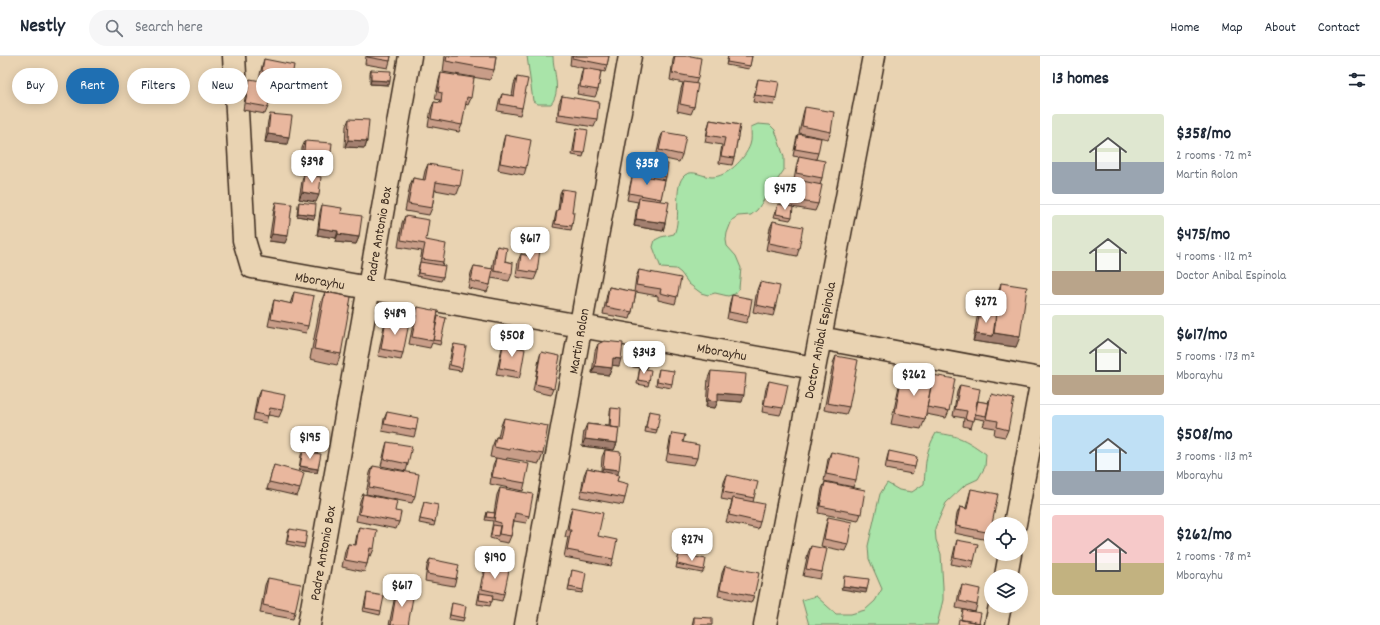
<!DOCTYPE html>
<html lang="en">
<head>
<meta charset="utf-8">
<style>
  :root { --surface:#fff; --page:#f6f6f7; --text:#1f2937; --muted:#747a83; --line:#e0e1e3; --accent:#1f6fb2 }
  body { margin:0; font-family:Dekko,sans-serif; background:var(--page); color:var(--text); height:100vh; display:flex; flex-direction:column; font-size:15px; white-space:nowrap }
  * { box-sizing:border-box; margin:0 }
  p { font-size:13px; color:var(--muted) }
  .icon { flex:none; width:22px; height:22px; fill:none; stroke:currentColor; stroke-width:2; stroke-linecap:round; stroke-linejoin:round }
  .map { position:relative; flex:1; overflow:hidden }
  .drawer { display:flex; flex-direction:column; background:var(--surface); width:340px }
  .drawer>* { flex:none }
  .guide { position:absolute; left:12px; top:12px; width:380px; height:36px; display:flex; gap:8px }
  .fabs { position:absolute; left:984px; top:461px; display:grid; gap:8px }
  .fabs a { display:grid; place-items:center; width:44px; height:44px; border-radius:50%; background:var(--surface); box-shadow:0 2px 10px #0003; font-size:20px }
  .price { position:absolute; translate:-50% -34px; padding:0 9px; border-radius:8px; background:#fff; color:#222; font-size:13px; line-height:26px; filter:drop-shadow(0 1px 2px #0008) }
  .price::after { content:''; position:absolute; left:50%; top:24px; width:12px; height:9px; margin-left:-6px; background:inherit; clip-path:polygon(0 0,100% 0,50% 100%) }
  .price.selected { background:var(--accent); color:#fff }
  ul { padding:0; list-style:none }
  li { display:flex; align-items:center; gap:12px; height:100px; padding:0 12px }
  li+li { border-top:1px solid var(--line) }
  li span { display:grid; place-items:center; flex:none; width:112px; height:80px; border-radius:4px; color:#555 }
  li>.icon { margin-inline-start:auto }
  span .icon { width:48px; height:48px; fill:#fffc; stroke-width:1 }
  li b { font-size:17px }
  h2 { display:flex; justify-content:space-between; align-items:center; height:48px; padding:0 12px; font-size:17px }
  .chip { padding:0 14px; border-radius:18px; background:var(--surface); box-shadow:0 2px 10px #0003; font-size:14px; line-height:36px }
  .chip.selected { background:var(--accent); color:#fff }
  header { display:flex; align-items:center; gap:24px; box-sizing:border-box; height:56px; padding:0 20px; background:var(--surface); border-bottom:1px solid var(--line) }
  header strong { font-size:19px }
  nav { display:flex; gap:22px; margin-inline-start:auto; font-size:14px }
  .search { width:280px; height:36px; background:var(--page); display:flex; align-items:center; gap:10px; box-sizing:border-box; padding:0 14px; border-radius:22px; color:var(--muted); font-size:15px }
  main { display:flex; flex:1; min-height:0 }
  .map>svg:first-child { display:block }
  .green { fill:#a9e4a9; stroke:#728764 }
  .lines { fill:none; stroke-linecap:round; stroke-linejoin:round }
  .minor-casing { stroke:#3b2a1e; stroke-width:25 }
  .minor { stroke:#e9d3b2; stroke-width:22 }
  .wall { fill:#c89d88; stroke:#3b2a1e }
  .shaded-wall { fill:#a3806f; stroke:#3b2a1e }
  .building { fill:#e9b79e; stroke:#3b2a1e }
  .labels { text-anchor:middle; stroke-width:3; stroke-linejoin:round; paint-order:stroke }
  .street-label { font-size:14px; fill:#3b2a1e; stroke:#e9d3b2 }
</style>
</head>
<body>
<header>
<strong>Nestly</strong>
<div class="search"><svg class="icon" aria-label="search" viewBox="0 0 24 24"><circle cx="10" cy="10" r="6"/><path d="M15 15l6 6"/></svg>Search here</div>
<nav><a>Home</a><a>Map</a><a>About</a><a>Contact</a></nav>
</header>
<main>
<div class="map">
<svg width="1040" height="569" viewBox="0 0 1040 569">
  <rect width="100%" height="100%" fill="#e9d3b2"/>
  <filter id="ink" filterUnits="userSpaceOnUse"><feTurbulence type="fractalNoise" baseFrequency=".025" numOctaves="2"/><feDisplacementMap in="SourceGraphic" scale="8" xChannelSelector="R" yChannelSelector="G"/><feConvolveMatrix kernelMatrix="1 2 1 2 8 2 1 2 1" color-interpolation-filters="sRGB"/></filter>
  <g filter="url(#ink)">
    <!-- green -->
    <path class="green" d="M527,0H553C553,15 562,35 551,48H538L533,45Z
      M758,68L770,69L775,74L784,101V114L757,154L751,159L738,160L732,164L727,177L726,184L727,190L736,200L741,212L739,232L735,238L728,240L715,237L708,239L701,237L689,228L681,217L676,213L661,212L653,191L655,184L661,181L674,178C682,163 672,129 685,119C693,113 703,121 712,121C727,121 745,103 750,89C752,84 751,77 751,71Z
      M936,377C961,380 966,384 986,398L985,411L978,423L965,429L946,447L935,472L936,484L941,498L943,531V544L937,569H809L802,544L816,540L836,558H851L865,554L875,545L882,533L869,503L868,490L880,438L887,427L899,434L912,436L924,428C926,406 925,396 936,377Z"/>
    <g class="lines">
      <defs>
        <path id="minor" d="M234,0L244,184L252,211L814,312
          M820,282L1040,323
          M1015,468L1040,334
          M1006,520L1010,498
          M309,569L410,0
          M526,569L630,0
          M765,569L874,0
          M996,569L1000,550"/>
      </defs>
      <!-- minor casing -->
      <use href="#minor" class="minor-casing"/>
      <!-- minor -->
      <use href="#minor" class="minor"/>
    </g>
    <!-- wall -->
    <path class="wall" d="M366,0H391L390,5L388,12L365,8Z
      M445,0H496L494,14L490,24L443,16Z
      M571,0H609L607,9L605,16L601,15L598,34L595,41L577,38L581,19L583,12L570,9Z
      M674,0H691L698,22L696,27L694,51L691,58L677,55L681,33L683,27L670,24L673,4Z
      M728,0H752L749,13L726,9Z
      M264,3L292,21L290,28L259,23L262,10Z
      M371,14L389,29L370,28V17Z
      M441,17L471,42L468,49L465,48L462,69L459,76L428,70L431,53L434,46L439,47L440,44L435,43L439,24Z
      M517,21L522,52L520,59L497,55L499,45L502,38L512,40L514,28Z
      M250,23L268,51L265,58L243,54L247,30Z
      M758,23L776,42L774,49L753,46L756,30Z
      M562,40L597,63L594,71L557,65L559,47Z
      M805,51L831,76L828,83L799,77L803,58Z
      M270,58L287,88L265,86L268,65Z
      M349,63L367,85L365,92L345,91L346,70Z
      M710,64L740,69L734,102L732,109L719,107L722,89L705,86L708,71Z
      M577,72L584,97L583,101L572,99L576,76Z
      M663,76L682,99L679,106L656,101L660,83Z
      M798,78L818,97L816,103L822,122L820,129L818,148L815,155L786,150L789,130L792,123L794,124L797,107L799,101L793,100L796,85Z
      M505,79L526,112L524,119L498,114L503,86Z
      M305,85L330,106L328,113L301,111L302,92Z
      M645,104L666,121L660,145L665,167L663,175L634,170L637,149L638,146L627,144L631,125L633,118L641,119L643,111Z
      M428,108L460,130L457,138L435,134L432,152L429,159L405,155L410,129L413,122L423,124L425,115Z
      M304,118L316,146L299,143L302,125Z
      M562,133L572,156V170L571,174L553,171L556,157L557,154H558L560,137Z
      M276,146L285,187L269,185L274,153Z
      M299,146L315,159L314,163L297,160L298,149Z
      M778,148L792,161L790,164L774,161Z
      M322,149L341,157L359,181L356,188L335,186L336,182L317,179L320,156Z
      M405,160L426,184L443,206L442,210L443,221L441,225L417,220L419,209L420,206L422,195L398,191L402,167Z
      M773,165L799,193L797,200L766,194L770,172Z
      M497,190L512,218L509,225L491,222L490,229L487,236L468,232L471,217L474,210L492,213L495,197Z
      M532,191L537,217L534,224L516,221L518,205L521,198L529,200Z
      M639,214L677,241L675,248L658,244V240L636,236L632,256L630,263L603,258L607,238L609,231L634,236L636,221Z
      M760,226L775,253L773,260L753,256L757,234Z
      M1001,227L1016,291L973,285L977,262L980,255L995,257L998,237Z
      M294,236L308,270L306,277L268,270L272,251L274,244L290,248Z
      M325,236L341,298L337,309L310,303L321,246Z
      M732,239L749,260L746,267L727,263L730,246Z
      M418,251L438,260L441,285L440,289L432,287L430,292L409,288L415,258Z
      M386,263L403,297L401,304L378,300L384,270Z
      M454,288L462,312L461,315L448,313L452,292Z
      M598,288L619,310L612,309L609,319L592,317L595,295Z
      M503,289L521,316L519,323L496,319L501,296Z
      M632,293L647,309L646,313L629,310L631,297Z
      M541,296L554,332L551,339L533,335L539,303Z
      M836,300L849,351L846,358L824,354L833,307Z
      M640,312L649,326L648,330L637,328L639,316Z
      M659,313L672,328L671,332L656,329L658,317Z
      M711,315L742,346L718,344L715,352L706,351L708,322Z
      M902,319L931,325L933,319L949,355L946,362L926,358L925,363L921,373L891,368L899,330Z
      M769,325L783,352L780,359L762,356L766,332Z
      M960,329L977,345L988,347L991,338L1008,374L1005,381L994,379L995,372L983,370L985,364L974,362L971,372L963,370L964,362L953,360L957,336Z
      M260,334L282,354L279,361L268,359L266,367L253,364L257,341Z
      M611,352L618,376L617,387L614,394L582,390L584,375L587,368L609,370L610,356Z
      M649,355L657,374L656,378L645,376L648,359Z
      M387,356L416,374L414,381L382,375L384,363Z
      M504,362L543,398L539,408L507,402L506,404L525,427L523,435L490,428L493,409L496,402L490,401L492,391L496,381H498L500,372Z
      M672,377L683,386L697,402L694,409L666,405L670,384Z
      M387,386L408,408L406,415L381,410L385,393Z
      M605,394L618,418L617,425L625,442L623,449L580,441L584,419L587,412L601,415L602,401Z
      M303,395L318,413L317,417L299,414L301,399Z
      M889,395L915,411L912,418L885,413L887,402Z
      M831,396L856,424L853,431L824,425L828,403Z
      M274,409L300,433L297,440L267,433Z
      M373,410L415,440L412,447L366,438L370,417Z
      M727,419L754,442L753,446L760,466L758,473L726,466L732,445L721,443L724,426Z
      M825,426L861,458L858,465L818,457L822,433Z
      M500,432L529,460L526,467L514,465L511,480L508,487L497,485V483V484L490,482L493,465L485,464L487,456L494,457L497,439Z
      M971,433L991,477L988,484L954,477L957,458L960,451L966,452L969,440Z
      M363,438L395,455L399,466L396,473L356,465L360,445Z
      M424,446L435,466L434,470L419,467Z
      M572,451L598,480L613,503L611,510L564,501L568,481H565L570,458Z
      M828,461L848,488L845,495L821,490L826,468Z
      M359,471L374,493L371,500L369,499L367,508L364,516L342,511L345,495L348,488L355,489L357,478Z
      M290,473L305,488L304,492L286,488L288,476Z
      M957,484L974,505L972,512L951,508L955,491Z
      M811,490L822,516L820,523L803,520L808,497Z
      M679,498L704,514L702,517L676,512Z
      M430,503L456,523L454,530L425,525L427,510Z
      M486,510L504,538L502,545L492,543L490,550L477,548L483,517Z
      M725,510L754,540L751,547L718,540L722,517Z
      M572,514L583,534L582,537L568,535Z
      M268,522L295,556L293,563L260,557L265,529Z
      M962,529L977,549L975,556L956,552L959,536Z
      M397,533L408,569H389L395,540Z
      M367,537L381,555L380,559L363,555L366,541Z
      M452,547L464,562L463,565L449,563Z
      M694,561L712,569H692Z"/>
    <!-- shaded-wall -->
    <path class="shaded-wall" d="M371,24L390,25L389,29L370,28Z
      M268,78L289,81L287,88L265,86Z
      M348,84L367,85L365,92L345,91Z
      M303,104L330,106L328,113L301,111Z
      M302,136L319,139L316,146L299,143Z
      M298,157L315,159L314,163L297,160Z
      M636,163L665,167L663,175L634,170Z
      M319,172L338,175L336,182L317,179Z
      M272,178L288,180L285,187L269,185Z
      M338,178L359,181L356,188L335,186Z
      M994,277L1020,281L1016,291L973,285L976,278L993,280Z
      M613,302L621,303L619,310L610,309Z
      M630,307L647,309L646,313L629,310Z
      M595,310L612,312L609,319L592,317Z
      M718,337L744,339L742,346L716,344Z
      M708,344L718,345L715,352L706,351Z
      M585,383L617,387L614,394L582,390Z
      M300,410L318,413L317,417L299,414Z
      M603,412L619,414L617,421L600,419Z
      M843,530L867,533L866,537L841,533Z"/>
    <!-- building -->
    <path class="building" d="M367,0H391L390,5L367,1Z
      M447,0H496L494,14L446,5Z
      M573,0H609L607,9L572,2Z
      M675,0H691L701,2L698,22L672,17Z
      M728,0H752L750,10L727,6Z
      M264,3L294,9L292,21L262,15Z
      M583,12L601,15L598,34L580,31Z
      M371,14L391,15L390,25L371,24Z
      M441,17L474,22L471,42L467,41L462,69L431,63L434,46L441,47L442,37L438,36Z
      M517,21L528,23L522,52L500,48L502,38L514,40Z
      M250,23L272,27L268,51L245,47Z
      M758,23L779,26L776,42L755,39Z
      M684,26L698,28L694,51L680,48Z
      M562,40L599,46L597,63L559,58Z
      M805,51L834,56L831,76L802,70Z
      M270,58L292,60L289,81L268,78Z
      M349,63L369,64L367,85L348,84Z
      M710,64L740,69L734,102L721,100L725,82L707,79Z
      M577,72L588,74L584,97L574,96Z
      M663,76L686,80L682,99L659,94Z
      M798,78L821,82L818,97L795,93Z
      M505,79L531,84L526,112L500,107Z
      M305,85L332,87L330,106L303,104Z
      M799,100L825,105L822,122L796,117Z
      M645,104L668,108L666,121L643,117Z
      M428,108L463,114L460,130L436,126L432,152L408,148L413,122L425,124Z
      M304,118L321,121L319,139L302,136Z
      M633,118L665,124L661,143L629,137Z
      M792,123L822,129L818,148L788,143Z
      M562,133L575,135L572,156H574L572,170L555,168L557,154H559Z
      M639,142L669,146L665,167L636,163Z
      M276,146L292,148L288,180L272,178Z
      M299,146L316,148L315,159L298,157Z
      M778,148L793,151L792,161L776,158Z
      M322,149L342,152L341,157L362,160L359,181L338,178V175L319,172Z
      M405,160L429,164L426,184L446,188L443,206L422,203L425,188L401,184Z
      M773,165L803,171L799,193L769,187Z
      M497,190L507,192L505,205L513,207L512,218L494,215Z
      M532,191L540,193L537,217L519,214L521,198L530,200Z
      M420,206L445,210L443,221L418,217Z
      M474,210L493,213L490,229L471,225Z
      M639,214L681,222L677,241L660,237L661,233L636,229Z
      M760,226L780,230L775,253L756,249Z
      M1001,227L1027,231L1020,281L994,277Z
      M609,231L636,236L632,256L606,251Z
      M294,236L314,240L308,270L271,263L274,244L292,248Z
      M325,236L351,241L341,298L314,293Z
      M732,239L752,243L749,260L729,256Z
      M418,251L438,255L433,285L412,281Z
      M980,255L996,257L993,280L976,278Z
      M438,260L446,262L441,285L433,284Z
      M386,263L409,267L403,297L381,293Z
      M604,285L623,287L621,303L613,302L612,312L595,310L598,288Z
      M454,288L466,290L462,312L450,309Z
      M503,289L525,293L521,316L499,312Z
      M632,293L649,296L647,309L630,307Z
      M541,296L560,300L554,332L535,328Z
      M836,300L858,304L849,351L827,347Z
      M640,312L651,314L649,326L638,324Z
      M659,313L674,315L672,328L657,325Z
      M711,315L746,318L744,339L718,337V345L708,344Z
      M902,319L932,325L925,363L895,357Z
      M933,319L955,323L949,355L927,351Z
      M769,325L788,329L783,352L764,349Z
      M960,329L980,333L974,365L965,363L967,355L955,353Z
      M260,334L285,339L282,354L270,352L268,360L255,357Z
      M991,338L1014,343L1008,374L997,371L998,365L986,363Z
      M977,345L989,347L986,360L975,358Z
      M611,352L621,353L620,373L619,372L610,371Z
      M649,355L660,357L657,374L646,372Z
      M387,356L418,362L416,374L384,368Z
      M504,362L548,370L543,398L510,392V394L494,391L496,381L500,382Z
      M587,368L619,372L617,387L585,383Z
      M672,377L685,379L683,386L699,389L697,402L669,398Z
      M387,386L412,390L408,408L384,403Z
      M605,394L621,396L619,414L603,412Z
      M303,395L321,398L318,413L300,410Z
      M889,395L917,401L915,411L887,406Z
      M831,396L860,402L856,424L826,418Z
      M496,402L529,408L525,427L492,421Z
      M274,409L304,417L300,433L269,426Z
      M373,410L419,418L415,440L369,431Z
      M587,412L619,419L617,425L628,428L625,442L582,434Z
      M727,419L758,426L754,442L723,436Z
      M825,426L865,434L861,458L820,450Z
      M500,432L533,438L529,460L515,457L511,480L499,478L501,467L494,465Z
      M971,433L998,438L992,468H991V477L956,470L960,451L967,453Z
      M363,438L397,445L395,455L401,456L399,466L359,458Z
      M733,442L764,448L760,466L729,459Z
      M424,446L438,449L435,466L420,463Z
      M572,451L603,457L598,480L617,484L613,503L567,494L571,474H568Z
      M487,456L495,457L494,462L486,461Z
      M828,461L852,466L848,488L824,483Z
      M493,469L500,470L498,480L491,479Z
      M359,471L377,474L374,493L370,492L367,508L345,504L348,488L356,489Z
      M290,473L307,476L305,488L287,485Z
      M957,484L978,488L974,505L954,501Z
      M811,490L827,493L822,516L806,513Z
      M679,498L706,503L704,514L677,508Z
      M430,503L459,509L456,523L427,518Z
      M486,510L509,514L504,538L482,533Z
      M725,510L759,517L754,540L720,533Z
      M572,514L586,517L583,534L569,531Z
      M844,520L869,523L867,533L843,530Z
      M268,522L301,528L295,556L263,549Z
      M962,529L980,533L977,549L959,545Z
      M397,533L414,536L408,569H391Z
      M367,537L384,540L381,555L365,552Z
      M480,537L493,539L492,546L479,544Z
      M452,547L466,550L464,562L450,559Z
      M963,554L981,557L979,567L961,564Z
      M694,561L712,562V569H694Z
      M959,563L980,567L979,569H958Z"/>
  </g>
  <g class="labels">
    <!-- street labels -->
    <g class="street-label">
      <text transform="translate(378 178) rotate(-80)" y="5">Padre Antonio Box</text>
      <text transform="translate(320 224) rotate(10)" y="5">Mborayhu</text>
      <text transform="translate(819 284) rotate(-79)" y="5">Doctor Anibal Espinola</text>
      <text transform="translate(578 285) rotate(-80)" y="5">Martin Rolon</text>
      <text transform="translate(722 295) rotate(10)" y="5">Mborayhu</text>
      <text transform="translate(322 497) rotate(-80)" y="5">Padre Antonio Box</text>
    </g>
  </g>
</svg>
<div class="fabs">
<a><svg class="icon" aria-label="locate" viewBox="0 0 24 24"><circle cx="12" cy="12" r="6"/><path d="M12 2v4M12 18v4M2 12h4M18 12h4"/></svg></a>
<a><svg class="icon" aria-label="layers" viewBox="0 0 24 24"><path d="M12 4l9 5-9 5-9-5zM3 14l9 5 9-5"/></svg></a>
</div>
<b class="price" style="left:312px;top:128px">$398</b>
<b class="price selected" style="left:647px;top:130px">$358</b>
<b class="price" style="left:785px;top:155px">$475</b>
<b class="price" style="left:530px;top:205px">$617</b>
<b class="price" style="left:986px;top:268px">$272</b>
<b class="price" style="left:395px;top:280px">$489</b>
<b class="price" style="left:512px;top:302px">$508</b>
<b class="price" style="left:644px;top:319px">$343</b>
<b class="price" style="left:914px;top:341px">$262</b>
<b class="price" style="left:310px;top:404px">$195</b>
<b class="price" style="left:692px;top:506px">$274</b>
<b class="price" style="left:495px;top:524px">$190</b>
<b class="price" style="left:402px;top:552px">$617</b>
<div class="guide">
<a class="chip">Buy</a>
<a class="chip selected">Rent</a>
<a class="chip">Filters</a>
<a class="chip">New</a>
<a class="chip">Apartment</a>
</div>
</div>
<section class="drawer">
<h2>13 homes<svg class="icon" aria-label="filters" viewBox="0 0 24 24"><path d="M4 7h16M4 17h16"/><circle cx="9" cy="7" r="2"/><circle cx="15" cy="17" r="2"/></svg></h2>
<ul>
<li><span style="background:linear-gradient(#dfe7d0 60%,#9aa5b1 0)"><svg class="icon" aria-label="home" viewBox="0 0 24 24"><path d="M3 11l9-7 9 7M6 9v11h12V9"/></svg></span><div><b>$358/mo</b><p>2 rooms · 72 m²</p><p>Martin Rolon</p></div></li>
<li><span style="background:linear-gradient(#dfe7d0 70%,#b9a48a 0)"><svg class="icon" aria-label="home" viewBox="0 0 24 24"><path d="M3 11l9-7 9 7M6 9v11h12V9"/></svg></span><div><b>$475/mo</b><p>4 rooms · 112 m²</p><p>Doctor Anibal Espinola</p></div></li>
<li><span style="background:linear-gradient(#dfe7d0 75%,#b9a48a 0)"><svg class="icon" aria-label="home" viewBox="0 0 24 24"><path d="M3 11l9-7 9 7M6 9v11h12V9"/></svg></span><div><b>$617/mo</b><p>5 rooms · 173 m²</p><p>Mborayhu</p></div></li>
<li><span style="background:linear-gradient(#bfe0f5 70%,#9aa5b1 0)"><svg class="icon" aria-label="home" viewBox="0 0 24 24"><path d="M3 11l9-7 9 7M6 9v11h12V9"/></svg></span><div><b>$508/mo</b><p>3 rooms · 113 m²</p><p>Mborayhu</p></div></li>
<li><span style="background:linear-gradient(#f6c9c9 60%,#c2b280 0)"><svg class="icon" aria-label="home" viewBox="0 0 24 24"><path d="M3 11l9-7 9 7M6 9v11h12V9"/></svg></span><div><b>$262/mo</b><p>2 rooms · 78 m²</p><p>Mborayhu</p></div></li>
</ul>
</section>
</main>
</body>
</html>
